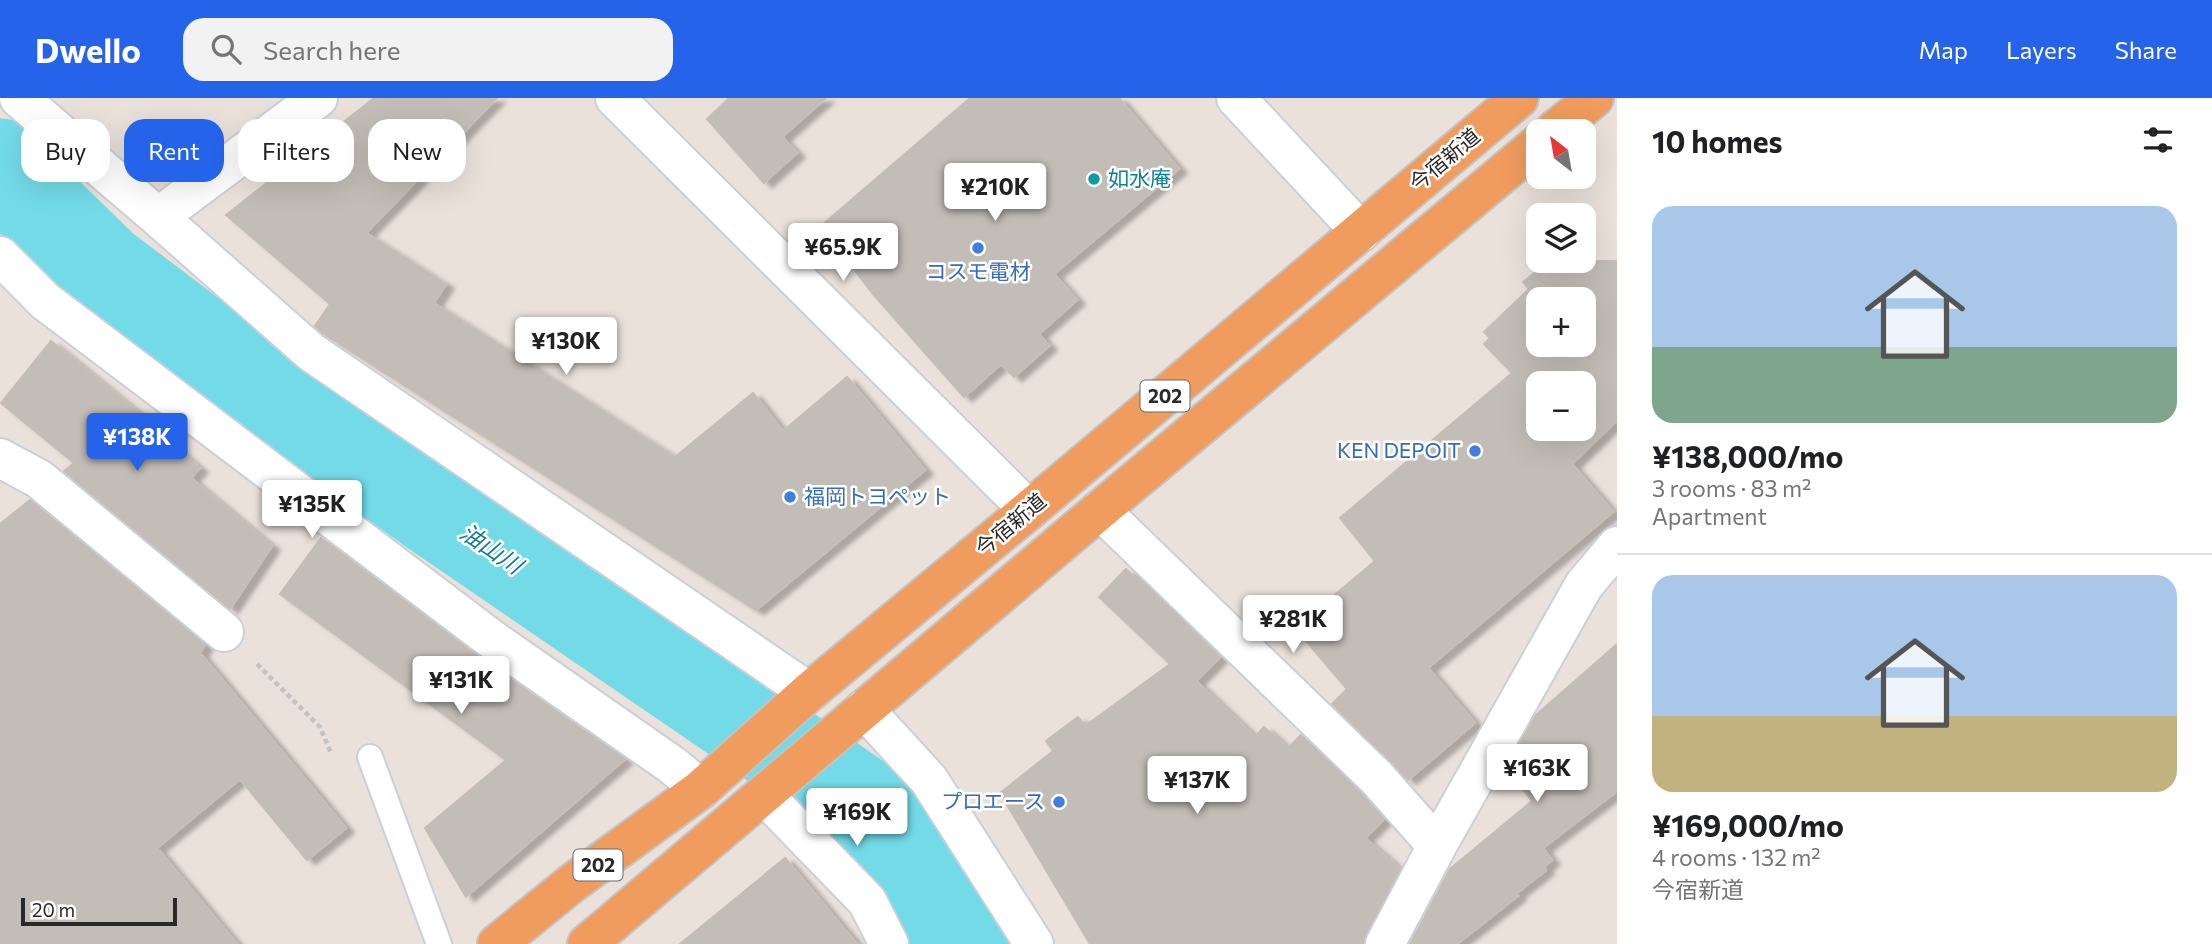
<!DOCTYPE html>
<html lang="en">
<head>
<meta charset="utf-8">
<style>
  :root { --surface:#fff; --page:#f2f2f2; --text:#202124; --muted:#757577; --line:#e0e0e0; --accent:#2563eb }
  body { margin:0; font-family:Commissioner,"Noto Sans JP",sans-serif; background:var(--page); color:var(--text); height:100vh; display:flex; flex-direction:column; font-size:26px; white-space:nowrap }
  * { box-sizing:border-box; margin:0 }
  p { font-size:23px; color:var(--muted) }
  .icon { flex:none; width:38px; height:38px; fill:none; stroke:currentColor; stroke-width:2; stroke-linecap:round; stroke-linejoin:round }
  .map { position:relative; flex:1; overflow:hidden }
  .panel { display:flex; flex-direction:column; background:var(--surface); width:595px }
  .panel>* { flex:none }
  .hud { position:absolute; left:21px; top:21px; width:665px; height:63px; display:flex; gap:14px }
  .needle { width:46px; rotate:329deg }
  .tools { position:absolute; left:1526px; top:21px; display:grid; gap:14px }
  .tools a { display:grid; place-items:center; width:70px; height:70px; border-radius:14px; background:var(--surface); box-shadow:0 7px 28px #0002; font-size:35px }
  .scale { position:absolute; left:21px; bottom:18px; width:156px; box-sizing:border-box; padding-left:7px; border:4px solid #292929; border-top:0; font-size:19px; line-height:24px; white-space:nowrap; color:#292929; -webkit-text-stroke:5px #fff; paint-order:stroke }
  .price { position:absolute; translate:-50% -60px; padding:0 16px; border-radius:7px; background:#fff; color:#222; font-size:23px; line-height:46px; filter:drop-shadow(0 2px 4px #0008) }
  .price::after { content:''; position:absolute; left:50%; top:42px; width:21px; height:16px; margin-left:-10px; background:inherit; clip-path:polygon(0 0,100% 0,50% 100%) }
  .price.current { background:var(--accent); color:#fff }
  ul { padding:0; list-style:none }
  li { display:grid; align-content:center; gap:14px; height:371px; padding:0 35px }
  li+li { border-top:2px solid var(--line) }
  li span { display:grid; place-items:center; height:217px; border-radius:21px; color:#555 }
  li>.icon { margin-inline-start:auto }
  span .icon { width:126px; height:126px; fill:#fffc; stroke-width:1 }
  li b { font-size:30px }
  h2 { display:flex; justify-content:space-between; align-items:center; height:84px; padding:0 35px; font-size:30px }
  .chip { padding:0 24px; border-radius:21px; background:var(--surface); box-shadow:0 7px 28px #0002; font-size:24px; line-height:63px }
  .chip.current { background:var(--accent); color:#fff }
  header { display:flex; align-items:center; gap:42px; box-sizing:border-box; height:98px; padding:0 35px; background:var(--accent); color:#fff }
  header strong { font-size:33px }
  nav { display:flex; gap:38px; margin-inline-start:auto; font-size:24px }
  .search { width:490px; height:63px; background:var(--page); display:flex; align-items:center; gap:18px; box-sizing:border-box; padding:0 24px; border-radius:21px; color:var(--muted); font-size:26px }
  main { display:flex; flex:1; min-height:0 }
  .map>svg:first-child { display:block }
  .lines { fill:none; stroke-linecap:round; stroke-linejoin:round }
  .river { stroke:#73dbe8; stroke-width:93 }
  .building { fill:#c3bdb7; stroke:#c6bdb5; stroke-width:2; fill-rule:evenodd; filter:url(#shadow) }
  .service-casing { stroke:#cacfda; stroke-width:28 }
  .minor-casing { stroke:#cacfda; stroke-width:42 }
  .trunk-casing { stroke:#c3c3c3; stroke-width:42 }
  .path { stroke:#c3c3c3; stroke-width:4.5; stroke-dasharray:5 3.5; stroke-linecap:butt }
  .service { stroke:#fff; stroke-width:24 }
  .minor { stroke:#fff; stroke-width:38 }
  .trunk { stroke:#ef9c5e; stroke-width:38 }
  .culture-dot { fill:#0f9aa8; stroke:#fff; stroke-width:2.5 }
  .shop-dot { fill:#3f7fe0; stroke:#fff; stroke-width:2.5 }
  .labels { text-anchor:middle; stroke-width:5; stroke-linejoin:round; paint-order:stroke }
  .shield { fill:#fff; stroke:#696969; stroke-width:2 }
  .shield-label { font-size:19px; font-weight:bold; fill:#292929 }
  .street-label { font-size:21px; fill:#292929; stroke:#fff }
  .culture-label { font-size:21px; fill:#0d838f; stroke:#fff; text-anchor:start }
  .shop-label { font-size:21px; fill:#366cbe; stroke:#fff; text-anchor:end }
  .water-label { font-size:23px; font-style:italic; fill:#147a92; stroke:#fff }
</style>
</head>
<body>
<header>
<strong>Dwello</strong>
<div class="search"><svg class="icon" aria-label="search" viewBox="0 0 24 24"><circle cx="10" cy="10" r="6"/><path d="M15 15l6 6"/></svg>Search here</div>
<nav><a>Map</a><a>Layers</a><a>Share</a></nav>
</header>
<main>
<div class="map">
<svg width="1617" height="846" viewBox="0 0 1617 846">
  <defs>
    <filter id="shadow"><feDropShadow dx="8" dy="4.5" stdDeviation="2" flood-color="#0004"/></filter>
  </defs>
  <rect width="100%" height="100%" fill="#eae1db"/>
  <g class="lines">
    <!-- river -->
    <path class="river" d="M0,67L25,95L103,171L193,239L433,411L861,704L888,732L966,846"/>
  </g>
  <!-- building -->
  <path class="building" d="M374,0H497L366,135L446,186L434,205L675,359L753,295L783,333L847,279L925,372L756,512L321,234L315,228L330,206L226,117Z
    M729,0H826L782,39L797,55L764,85L707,21Z
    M970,0H1119L1179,71L1054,176L1077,202L1039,236L1049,248L1014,279L1001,266L964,299L873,196L821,128Z
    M1550,163H1617V322L1572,366L1613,414L1428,570L1475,625L1408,682L1332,606L1347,591L1295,530L1375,463L1340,420L1512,275L1484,246L1490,240L1484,234L1529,191L1523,184ZM1538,201H1584V247H1538ZM1538,285H1584V331H1538Z
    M51,243L155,328L153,330L200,370L191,380L272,448L230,511L64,373L74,365L1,305Z
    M30,402L205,547L200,555L346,730L307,762L240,681L157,750L237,846H0V426Z
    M321,440L477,558L625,661L466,799L425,730L506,662L280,496Z
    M1126,471L1220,559L1196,583L1255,639L1264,629L1288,650L1301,637L1361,695L1384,721L1365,740L1400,771L1366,836L1363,846H1090L1000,695L1053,653L1046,643L1078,619L1085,628L1170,566L1099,499Z
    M1617,546V693L1543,750L1552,762L1544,769L1546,772L1516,796L1518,798L1457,846H1410L1450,771L1532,703L1506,670L1535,618Z
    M785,760L857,846H680Z"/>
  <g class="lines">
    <defs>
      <path id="service" d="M370,659L439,846"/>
      <path id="minor" d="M19,0L158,119L311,254L809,594
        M615,0L1029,412
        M1236,0L1361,134
        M158,119L318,0
        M0,158L45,203L490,540L672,667L701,691
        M0,360L39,381L224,534
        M1100,412L1377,680L1437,748
        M864,611L929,682L1034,846
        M764,697L867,803L889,846
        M1385,846L1437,748L1584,487L1617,448"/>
      <path id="trunk" d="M1554,33L1594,0
        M497,846L571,786L701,691L809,594L1029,412L1519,0
        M587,846L1100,412L1538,46"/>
    </defs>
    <!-- service casing -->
    <use href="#service" class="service-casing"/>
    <!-- minor casing -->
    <use href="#minor" class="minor-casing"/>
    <!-- trunk casing -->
    <use href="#trunk" class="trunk-casing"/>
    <!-- path -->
    <path class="path" d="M257,566L320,629L331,655"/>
    <!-- service -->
    <use href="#service" class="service"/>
    <!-- minor -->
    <use href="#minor" class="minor"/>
    <!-- trunk -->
    <use href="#trunk" class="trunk"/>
  </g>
  <!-- markers -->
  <circle class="culture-dot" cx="1094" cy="81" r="7"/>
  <g class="shop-dot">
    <circle cx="978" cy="150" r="7"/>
    <circle cx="1475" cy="353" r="7"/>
    <circle cx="790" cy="399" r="7"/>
    <circle cx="1059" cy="704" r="7"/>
  </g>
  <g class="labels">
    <!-- shield labels -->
    <g class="shield">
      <rect x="1140.5" y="282.5" width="49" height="31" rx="5"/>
      <rect x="573.5" y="751.5" width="49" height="31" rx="5"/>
    </g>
    <g class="shield-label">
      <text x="1165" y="305">202</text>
      <text x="598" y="774">202</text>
    </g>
    <!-- street labels -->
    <g class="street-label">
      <text transform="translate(1445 62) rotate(-40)" y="7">今宿新道</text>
      <text transform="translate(1011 427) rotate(-40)" y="7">今宿新道</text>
    </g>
    <!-- culture labels -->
    <g class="culture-label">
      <text x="1108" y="88">如水庵</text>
    </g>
    <!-- shop labels -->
    <g class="shop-label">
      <text x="978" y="181" text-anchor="middle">コスモ電材</text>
      <text x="1461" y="360">KEN DEPOIT</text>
      <text x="804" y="406" text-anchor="start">福岡トヨペット</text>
      <text x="1045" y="711">プロエース</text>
    </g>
    <!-- water labels -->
    <g class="water-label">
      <text transform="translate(491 451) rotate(34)" y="8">油山川</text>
    </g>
  </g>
</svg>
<div class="tools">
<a><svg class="needle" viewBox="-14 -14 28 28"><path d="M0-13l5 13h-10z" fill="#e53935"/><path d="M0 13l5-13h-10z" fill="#757577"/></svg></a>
<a><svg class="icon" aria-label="layers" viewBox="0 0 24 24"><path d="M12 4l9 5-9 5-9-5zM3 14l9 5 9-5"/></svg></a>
<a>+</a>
<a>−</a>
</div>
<div class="scale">20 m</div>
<b class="price" style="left:995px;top:125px">¥210K</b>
<b class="price" style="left:843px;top:185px">¥65.9K</b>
<b class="price" style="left:566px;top:279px">¥130K</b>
<b class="price current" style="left:137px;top:375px">¥138K</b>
<b class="price" style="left:312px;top:442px">¥135K</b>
<b class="price" style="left:1293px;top:557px">¥281K</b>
<b class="price" style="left:461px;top:618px">¥131K</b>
<b class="price" style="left:1537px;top:706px">¥163K</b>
<b class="price" style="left:1197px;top:718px">¥137K</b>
<b class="price" style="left:857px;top:750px">¥169K</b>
<div class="hud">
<a class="chip">Buy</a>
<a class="chip current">Rent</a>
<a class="chip">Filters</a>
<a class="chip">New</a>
</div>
</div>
<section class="panel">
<h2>10 homes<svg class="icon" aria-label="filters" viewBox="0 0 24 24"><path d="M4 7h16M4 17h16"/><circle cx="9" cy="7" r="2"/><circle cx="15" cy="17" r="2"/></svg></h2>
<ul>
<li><span style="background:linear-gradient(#a9c7e8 65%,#7fa58c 0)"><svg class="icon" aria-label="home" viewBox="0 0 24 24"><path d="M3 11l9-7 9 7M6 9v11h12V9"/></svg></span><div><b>¥138,000/mo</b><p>3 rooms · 83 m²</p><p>Apartment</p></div></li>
<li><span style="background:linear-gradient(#a9c7e8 65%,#c2b280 0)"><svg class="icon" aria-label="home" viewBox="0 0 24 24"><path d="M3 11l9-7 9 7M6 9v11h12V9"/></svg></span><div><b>¥169,000/mo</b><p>4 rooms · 132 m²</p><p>今宿新道</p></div></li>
</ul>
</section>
</main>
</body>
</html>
